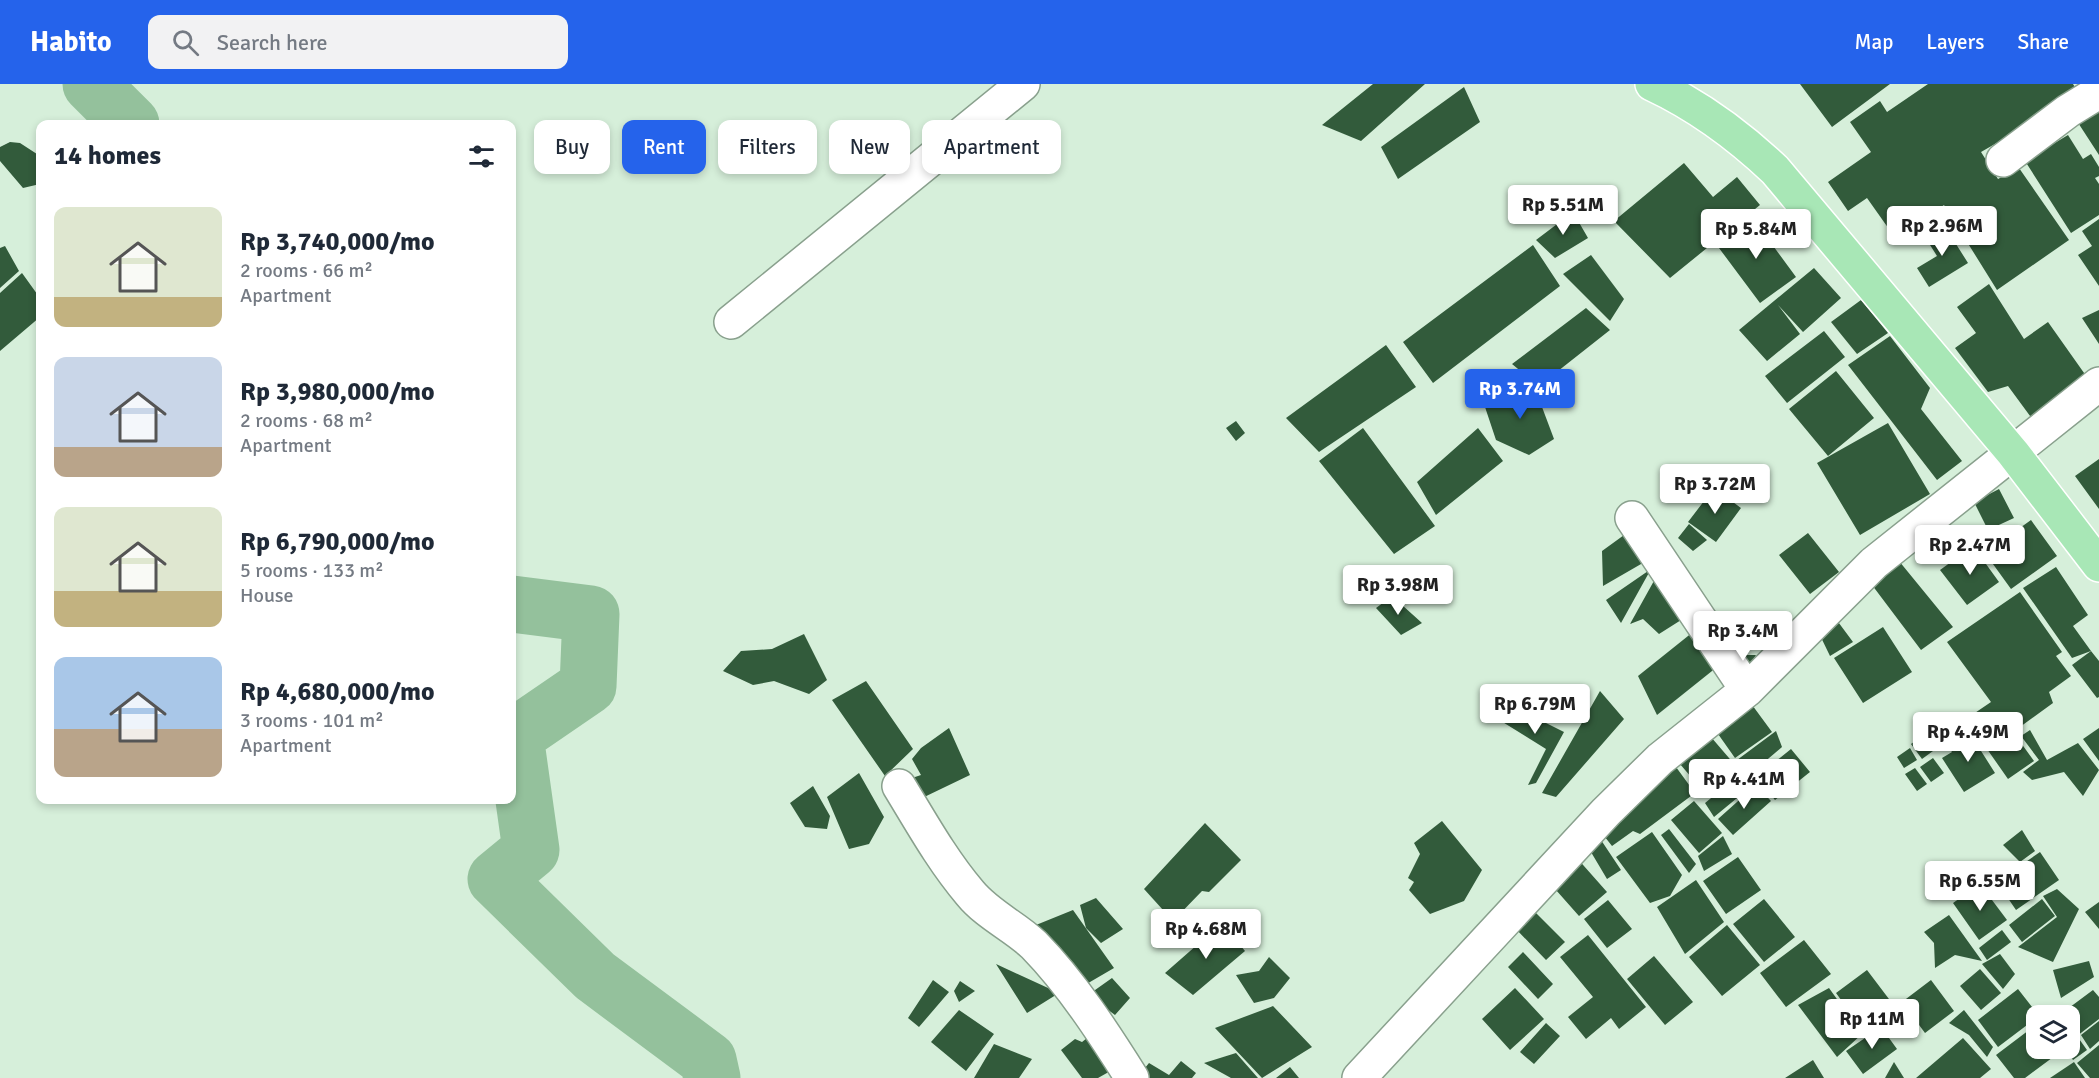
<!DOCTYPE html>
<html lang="en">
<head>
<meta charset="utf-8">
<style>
  :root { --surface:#fff; --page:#f2f2f3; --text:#1f2937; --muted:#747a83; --accent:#2563eb }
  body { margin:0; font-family:Signika,sans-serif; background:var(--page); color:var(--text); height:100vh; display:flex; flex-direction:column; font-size:22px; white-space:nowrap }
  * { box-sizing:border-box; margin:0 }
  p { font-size:20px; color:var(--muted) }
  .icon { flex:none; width:33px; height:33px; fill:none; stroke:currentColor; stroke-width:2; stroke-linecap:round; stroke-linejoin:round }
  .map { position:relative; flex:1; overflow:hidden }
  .details { position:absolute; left:36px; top:36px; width:480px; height:684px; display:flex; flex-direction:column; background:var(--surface); border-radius:12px; box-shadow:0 3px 9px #0003 }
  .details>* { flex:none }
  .top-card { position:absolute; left:534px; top:36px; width:570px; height:54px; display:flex; gap:12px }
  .fabs { position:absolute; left:2026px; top:921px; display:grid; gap:12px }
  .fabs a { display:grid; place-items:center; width:54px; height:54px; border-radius:12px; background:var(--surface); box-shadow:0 3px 9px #0003; font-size:30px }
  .price { position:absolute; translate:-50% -51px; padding:0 14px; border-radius:6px; background:#fff; color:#222; font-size:20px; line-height:39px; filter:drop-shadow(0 2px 3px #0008) }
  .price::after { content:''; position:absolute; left:50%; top:36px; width:18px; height:14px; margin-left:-9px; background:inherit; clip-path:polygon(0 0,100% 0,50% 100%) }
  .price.on { background:var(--accent); color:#fff }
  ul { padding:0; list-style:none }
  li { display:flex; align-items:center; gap:18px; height:150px; padding:0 18px }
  li span { display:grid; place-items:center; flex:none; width:168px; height:120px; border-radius:12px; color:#555 }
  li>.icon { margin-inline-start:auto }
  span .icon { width:72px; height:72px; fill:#fffc; stroke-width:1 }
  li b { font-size:26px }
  h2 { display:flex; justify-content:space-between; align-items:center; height:72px; padding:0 18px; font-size:26px }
  .tag { padding:0 21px; border-radius:12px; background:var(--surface); box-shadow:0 3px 9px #0003; font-size:21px; line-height:54px }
  .tag.on { background:var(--accent); color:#fff }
  header { display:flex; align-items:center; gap:36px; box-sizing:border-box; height:84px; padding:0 30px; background:var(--accent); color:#fff }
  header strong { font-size:28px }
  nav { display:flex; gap:33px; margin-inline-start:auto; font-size:21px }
  .search { width:420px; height:54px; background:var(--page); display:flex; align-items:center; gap:15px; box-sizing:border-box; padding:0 21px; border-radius:12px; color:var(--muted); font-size:22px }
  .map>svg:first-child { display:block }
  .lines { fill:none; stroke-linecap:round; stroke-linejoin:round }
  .river { stroke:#94c19c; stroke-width:57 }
  .building { fill:#325b3b }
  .street-casing { stroke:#89a08d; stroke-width:36 }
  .primary-casing { stroke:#fff; stroke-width:36 }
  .street { stroke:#fff; stroke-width:33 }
  .primary { stroke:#a8e7b6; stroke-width:33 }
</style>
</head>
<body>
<header>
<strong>Habito</strong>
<div class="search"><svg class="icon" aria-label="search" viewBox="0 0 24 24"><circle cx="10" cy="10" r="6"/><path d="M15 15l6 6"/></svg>Search here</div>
<nav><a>Map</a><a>Layers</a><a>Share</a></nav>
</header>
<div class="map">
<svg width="2099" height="994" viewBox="0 0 2099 994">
  <rect width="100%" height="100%" fill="#d6efda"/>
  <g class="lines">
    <!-- river -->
    <path class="river" d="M91,0L131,40
      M512,520L591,530L588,602L515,652L531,766L496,795L595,892L708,976L712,994"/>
  </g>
  <!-- building -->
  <path class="building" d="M1373,0H1425L1361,57L1322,41Z
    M1800,0H1890L1832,43Z
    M1928,0H2073L2080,11L1981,68L1998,95L2019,84L2069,156L1997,206L1944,121L1896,155L1867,114L1848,127L1828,98L1871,68L1850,38L1880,17L1887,28Z
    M1464,3L1480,38L1398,95L1381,63Z
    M2099,14V71L2073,31Z
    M2068,51L2083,75L2091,70L2099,83V92L2095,94L2099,100V131L2071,149L2025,77Z
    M10,58L20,59L40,72V100L23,104L0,77V63Z
    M1684,79L1713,113L1737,93L1760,121L1670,194L1614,137Z
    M1573,128L1588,154L1555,174L1536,156Z
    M1752,133L1796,193L1760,219L1716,160Z
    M2099,135V202L2078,171L2092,162L2082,147Z
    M1944,141L1968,179L1929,203L1917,184L1937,172L1925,153Z
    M1533,161L1560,202L1433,299L1403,258Z
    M5,162L19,187L0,204V164Z
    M1591,171L1624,215L1610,237L1563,190Z
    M1814,184L1841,214L1803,248L1778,221L1800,250L1767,277L1739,246Z
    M22,189L40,214V233L0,267V209Z
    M1989,200L2024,255L2048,238L2089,296L2033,336L2008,302L1988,308L1955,264L1976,249L1957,223Z
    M1861,216L1888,249L1857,270L1831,238Z
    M1586,224L1610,246L1539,302L1512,280Z
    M2099,226V260L2082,234Z
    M1824,247L1845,273L1787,319L1765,292Z
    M1890,252L1930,304L1921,325L1962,377L1937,396L1848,281Z
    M1386,261L1416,303L1319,368L1286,334Z
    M1836,287L1874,334L1828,372L1789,325Z
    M1533,299L1554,355L1529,371L1496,356L1484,320Z
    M1236,337L1245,349L1236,357L1226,344Z
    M1888,339L1930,410L1860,451L1817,379Z
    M1363,344L1435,442L1394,470L1319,377Z
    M1478,344L1503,377L1436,431L1417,398Z
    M2099,375V425L2075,392Z
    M1714,404L1741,424L1716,458L1688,438Z
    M1999,405L2014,434L1988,446L1974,418Z
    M2031,436L2057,472L2011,505L1985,469Z
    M1689,440L1707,456L1693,467L1678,454Z
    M1631,446L1648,476L1603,502L1602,467Z
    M1808,449L1839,488L1810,510L1779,471Z
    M1973,462L1999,498L1967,521L1940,486Z
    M1899,477L1953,543L1921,566L1869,497Z
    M2056,483L2088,531L2073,542L2091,567L2099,577V613L2097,614L2072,581L2091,567L2072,574L2023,504Z
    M1651,485L1621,539L1606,516Z
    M1660,486L1689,531L1659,550L1643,535L1630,540Z
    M2020,508L2062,568L2056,572L2071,592L2049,608L2053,619L2013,648L2034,677L2008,695L1966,635L1991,618L1947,558Z
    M1392,512L1422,539L1401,551L1376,524Z
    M1830,527L1853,558L1830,572L1815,541Z
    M1883,543L1912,588L1863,619L1834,574Z
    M1693,548L1717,583L1657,631L1638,592Z
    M804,550L827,596L809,610L774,597L753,601L723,587L741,567L772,565Z
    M1730,571H1756L1743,593Z
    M866,597L913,665L885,692L832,616Z
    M1600,607L1624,635L1556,713L1542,709Z
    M1747,614L1772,648L1735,674L1711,640Z
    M1514,623L1564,648L1536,699L1528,701L1546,665L1501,637Z
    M949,644L970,691L918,716L906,696L921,691L912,675L921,664Z
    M2099,644V677L2083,655Z
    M1705,646L1741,688L1709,714L1674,673Z
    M2030,646L2047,676L2078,659L2099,686L2083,712L2064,688L2032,696L2023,688L2039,676L2021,652Z
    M1776,647L1782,663L1749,691L1737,676Z
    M1969,648L1995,689L1964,708L1942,674L1952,668L1947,661Z
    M1922,652L1933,667L1922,675L1911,660Z
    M1910,664L1917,676L1904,684L1897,673Z
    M1791,665L1810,688L1775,716L1756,693Z
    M1933,674L1944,689L1931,698L1920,683Z
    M1676,683L1695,709L1640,750L1633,747L1612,762L1597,743Z
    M1915,684L1927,700L1917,707L1905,690Z
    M1743,688L1754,700L1714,733L1705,719Z
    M859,689L884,733L869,760L849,765L827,713Z
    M1756,701L1771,717L1733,751L1718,735Z
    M813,702L830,732L827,745L805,743L790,719Z
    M1694,717L1722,749L1699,769L1671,736Z
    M1442,737L1482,786L1464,817L1430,830L1409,806L1414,798L1408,794L1420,770L1414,759Z
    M1205,739L1241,776L1209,808L1202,807L1173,837L1144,805Z
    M1669,745L1696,780L1689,789L1661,751Z
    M2022,746L2035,767L2020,778L2003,761Z
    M1595,747L1621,786L1607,795L1585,758Z
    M1652,748L1682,791L1670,812L1650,819L1616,773Z
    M1723,752L1732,770L1704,787L1698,772Z
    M2040,768L2059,796L2016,826L1997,798Z
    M1576,773L1607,808L1579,832L1548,797Z
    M1738,773L1761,806L1726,830L1703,797Z
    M1696,796L1724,838L1685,870L1657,823Z
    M1980,800L2007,836L1979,856L1953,819Z
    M2057,805L2079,825L2053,878L2018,863L2057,833L2043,812Z
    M1096,814L1123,845L1101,859L1086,844L1080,821Z
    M1764,815L1795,853L1764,878L1733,840Z
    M2042,815L2055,832L2022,858L2009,841Z
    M1608,816L1632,845L1607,864L1584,835Z
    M2099,818V845L2085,828Z
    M1532,825L1565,858L1546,876L1514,843Z
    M1073,826L1114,884L1078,905L1036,841Z
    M1949,831L1982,877L1955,871L1935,884L1934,859L1924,848Z
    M1222,839L1245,867L1193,911L1165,889Z
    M1727,841L1760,881L1722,912L1689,873Z
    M2002,846L2011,858L1987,876L1979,864Z
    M1588,851L1646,923L1619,945L1611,934L1586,955L1568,933L1593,913L1560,873Z
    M1804,856L1831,890L1786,923L1760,889Z
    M1523,868L1553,900L1538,915L1508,883Z
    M2000,870L2015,890L2003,905L1982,880Z
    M1654,872L1693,918L1665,941L1627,895Z
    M1269,873L1290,894L1274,914L1254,919L1236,891L1259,887Z
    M2089,877L2094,893L2061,914L2053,886Z
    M996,880L1059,909L1027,929Z
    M1980,885L2001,909L1981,926L1960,902Z
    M1867,886L1895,923L1863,946L1836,909Z
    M1112,894L1130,914L1115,931L1088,911Z
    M933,896L949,908L919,943L908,934Z
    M1931,896L1954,927L1925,949L1902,918Z
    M960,897L975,907L959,918L954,907Z
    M1515,904L1544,935L1510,966L1482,935Z
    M1829,904L1862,950L1837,973L1798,921Z
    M2018,905L2039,932L1998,963L1978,936Z
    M2093,906L2099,913V935L2077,952L2087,966L2073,976L2065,964H2070V932H2058Z
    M1273,922L1312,963L1262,994L1215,944Z
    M959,926L994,950L966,987L931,958Z
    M1964,926L1993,963L1987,973L1969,951L1949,939Z
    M2099,937V957L2090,965L2081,951Z
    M1546,939L1560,952L1534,980L1520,968Z
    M2037,940V964H2058L2060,968L2025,994H2014L1996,971Z
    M1881,943L1897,965L1863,990L1846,967Z
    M1096,947L1114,985L1098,994H1082L1061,966L1075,955L1082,958Z
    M1963,954L1991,985L1980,994H1916Z
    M994,960L1032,975L1019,994H974Z
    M2099,961V994H2090L2077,979Z
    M1236,969L1258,994H1231L1204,979Z
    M1813,976L1824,994H1785Z
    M1181,977L1196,989L1192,994H1137L1149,979L1169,991Z
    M1894,978L1904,994H1885Z
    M2074,978L2085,994H2050Z
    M1290,983L1299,994H1276Z"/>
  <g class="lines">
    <defs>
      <path id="street" d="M2003,76L2068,27L2099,8
        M731,238L1023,0
        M1632,434L1747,606
        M899,702C921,738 942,776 970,809C988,831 1014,842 1034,861C1072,900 1103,948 1132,994
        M1359,994L1606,728L1660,675L1747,606L1874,479L2099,300"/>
      <path id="primary" d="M1652,0C1699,22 1737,50 1775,86L2013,369L2099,481"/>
    </defs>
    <!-- street casing -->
    <use href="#street" class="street-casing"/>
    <!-- primary casing -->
    <use href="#primary" class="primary-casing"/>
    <!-- street -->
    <use href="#street" class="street"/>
    <!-- primary -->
    <use href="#primary" class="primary"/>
  </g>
</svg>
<div class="fabs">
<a><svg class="icon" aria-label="layers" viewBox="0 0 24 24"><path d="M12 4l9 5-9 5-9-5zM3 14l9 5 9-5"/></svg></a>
</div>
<b class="price" style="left:1563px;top:152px">Rp 5.51M</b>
<b class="price" style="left:1942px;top:173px">Rp 2.96M</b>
<b class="price" style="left:1756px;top:176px">Rp 5.84M</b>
<b class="price on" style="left:1520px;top:336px">Rp 3.74M</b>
<b class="price" style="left:1715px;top:431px">Rp 3.72M</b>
<b class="price" style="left:1970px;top:492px">Rp 2.47M</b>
<b class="price" style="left:1398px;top:532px">Rp 3.98M</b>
<b class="price" style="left:1743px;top:578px">Rp 3.4M</b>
<b class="price" style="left:1535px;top:651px">Rp 6.79M</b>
<b class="price" style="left:1968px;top:679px">Rp 4.49M</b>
<b class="price" style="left:1744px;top:726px">Rp 4.41M</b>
<b class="price" style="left:1980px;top:828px">Rp 6.55M</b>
<b class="price" style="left:1206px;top:876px">Rp 4.68M</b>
<b class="price" style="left:1872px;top:966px">Rp 11M</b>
<div class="top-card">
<a class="tag">Buy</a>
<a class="tag on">Rent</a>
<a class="tag">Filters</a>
<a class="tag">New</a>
<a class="tag">Apartment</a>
</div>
<section class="details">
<h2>14 homes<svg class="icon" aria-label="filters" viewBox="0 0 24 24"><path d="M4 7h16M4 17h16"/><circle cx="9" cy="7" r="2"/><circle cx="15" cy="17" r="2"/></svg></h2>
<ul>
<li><span style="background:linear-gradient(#dfe7d0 75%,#c2b280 0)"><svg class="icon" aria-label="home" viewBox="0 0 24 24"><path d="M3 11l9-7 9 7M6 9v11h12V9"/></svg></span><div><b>Rp 3,740,000/mo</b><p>2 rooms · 66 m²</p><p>Apartment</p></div></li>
<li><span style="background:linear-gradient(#c9d6e8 75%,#b9a48a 0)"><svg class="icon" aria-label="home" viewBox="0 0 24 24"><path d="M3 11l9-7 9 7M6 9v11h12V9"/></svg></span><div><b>Rp 3,980,000/mo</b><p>2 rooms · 68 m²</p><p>Apartment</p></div></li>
<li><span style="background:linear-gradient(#dfe7d0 70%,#c2b280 0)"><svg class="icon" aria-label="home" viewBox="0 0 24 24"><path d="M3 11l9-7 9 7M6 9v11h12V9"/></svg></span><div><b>Rp 6,790,000/mo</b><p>5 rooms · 133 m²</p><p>House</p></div></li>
<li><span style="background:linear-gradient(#a9c7e8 60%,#b9a48a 0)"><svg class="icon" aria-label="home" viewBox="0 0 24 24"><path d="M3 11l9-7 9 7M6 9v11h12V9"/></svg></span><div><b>Rp 4,680,000/mo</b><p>3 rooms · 101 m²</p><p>Apartment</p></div></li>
</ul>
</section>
</div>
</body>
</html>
